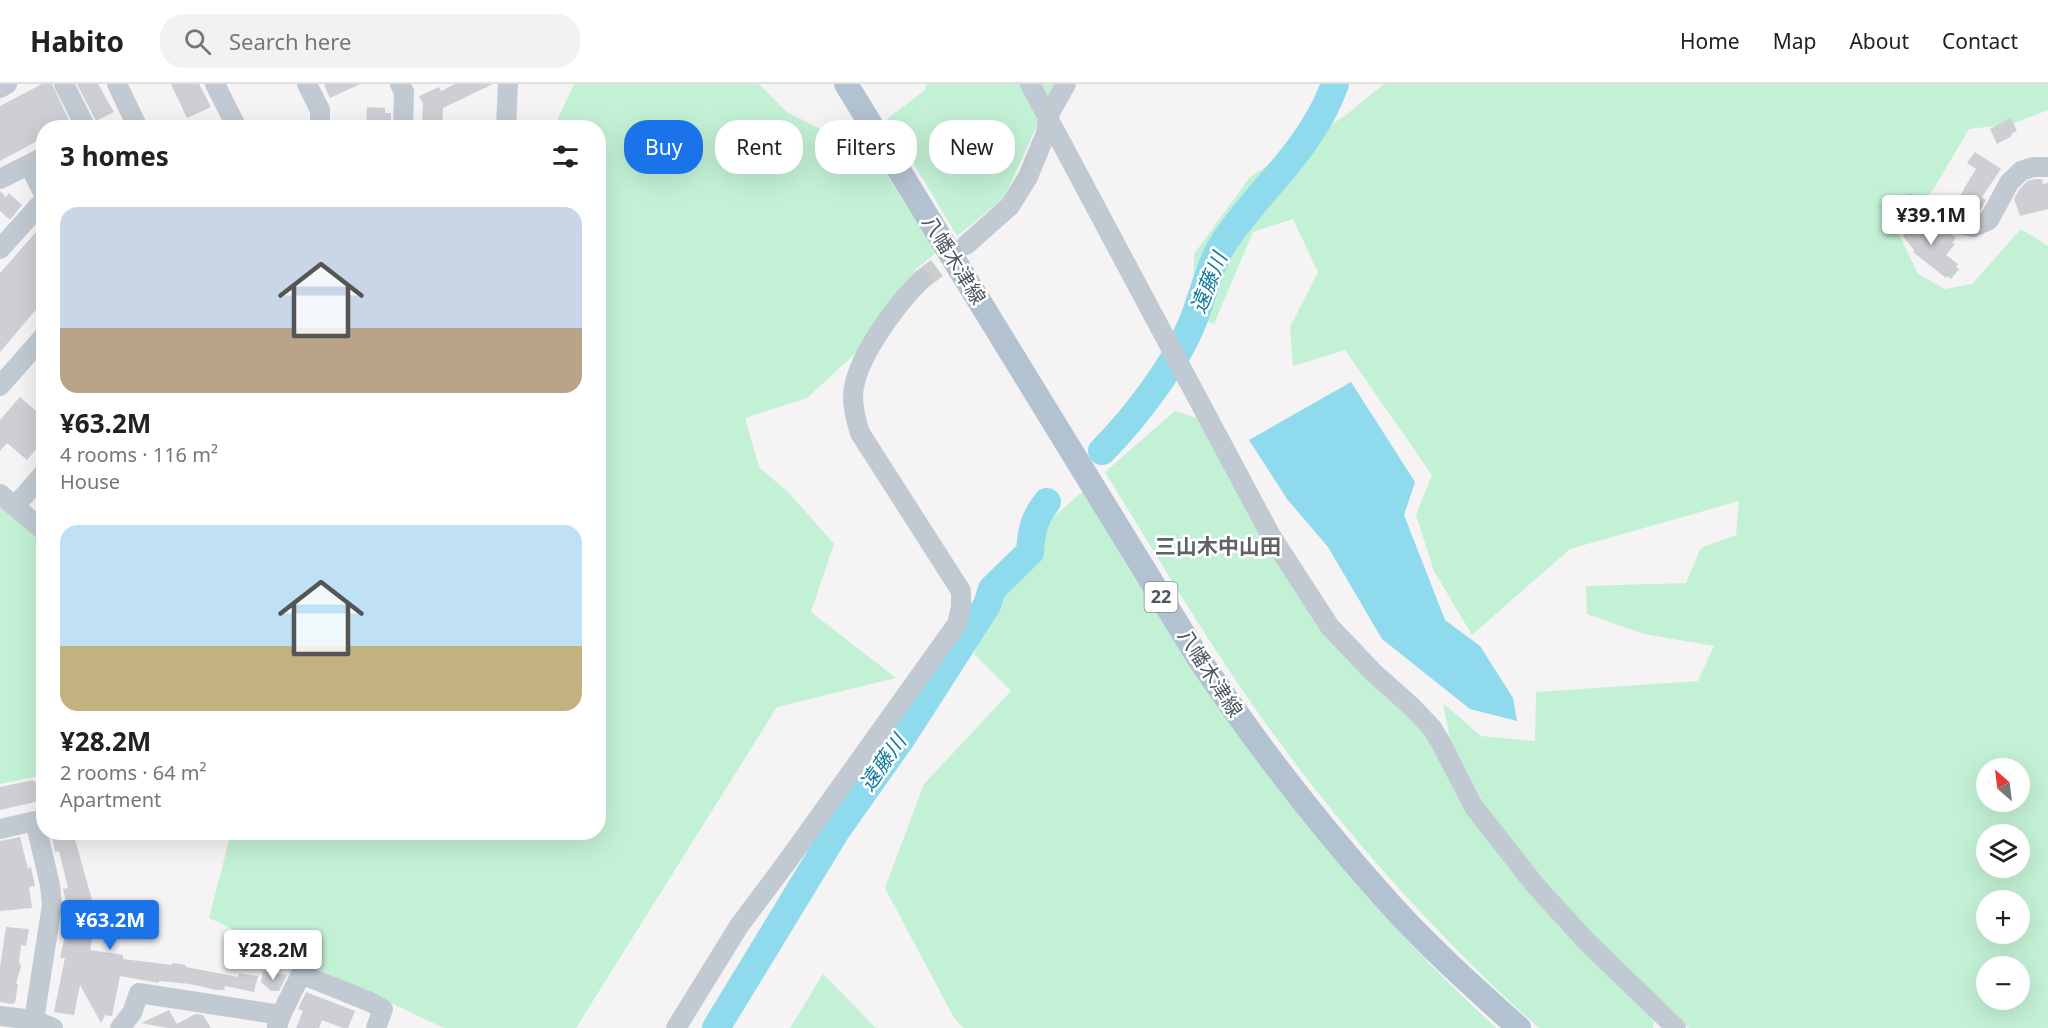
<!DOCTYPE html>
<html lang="en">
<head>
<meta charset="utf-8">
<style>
  :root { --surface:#fff; --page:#f2f2f2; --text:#222; --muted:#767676; --line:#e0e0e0; --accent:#1a73e8 }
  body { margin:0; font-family:"Noto Sans","Noto Sans JP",sans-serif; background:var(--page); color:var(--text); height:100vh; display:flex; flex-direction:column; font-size:22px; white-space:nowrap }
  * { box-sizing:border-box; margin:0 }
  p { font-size:20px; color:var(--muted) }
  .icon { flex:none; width:33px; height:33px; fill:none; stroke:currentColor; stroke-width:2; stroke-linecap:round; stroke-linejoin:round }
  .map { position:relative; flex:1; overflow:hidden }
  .sheet { position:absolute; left:36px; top:36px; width:570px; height:720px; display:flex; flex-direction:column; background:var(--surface); border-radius:24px; box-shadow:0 6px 24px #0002 }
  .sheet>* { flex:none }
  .guide { position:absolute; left:624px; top:36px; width:570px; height:54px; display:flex; gap:12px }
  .needle { width:39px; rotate:332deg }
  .fabs { position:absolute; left:1976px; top:674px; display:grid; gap:12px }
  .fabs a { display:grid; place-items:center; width:54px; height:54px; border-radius:50%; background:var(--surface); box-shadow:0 6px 24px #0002; font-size:30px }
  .price { position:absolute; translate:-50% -51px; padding:0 14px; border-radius:6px; background:#fff; color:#222; font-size:20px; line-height:39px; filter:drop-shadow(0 2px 3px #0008) }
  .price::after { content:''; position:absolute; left:50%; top:36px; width:18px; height:14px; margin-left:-9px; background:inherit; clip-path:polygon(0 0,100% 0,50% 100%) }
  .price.current { background:var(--accent); color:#fff }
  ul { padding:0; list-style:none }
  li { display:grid; align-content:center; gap:12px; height:318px; padding:0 24px }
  li span { display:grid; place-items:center; height:186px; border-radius:18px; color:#555 }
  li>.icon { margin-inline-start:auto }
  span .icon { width:108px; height:108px; fill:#fffc; stroke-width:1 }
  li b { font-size:26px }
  h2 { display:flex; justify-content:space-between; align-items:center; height:72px; padding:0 24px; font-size:26px }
  .pill { padding:0 21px; border-radius:24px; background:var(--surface); box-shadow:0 6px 24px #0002; font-size:21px; line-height:54px }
  .pill.current { background:var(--accent); color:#fff }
  header { display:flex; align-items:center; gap:36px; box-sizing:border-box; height:84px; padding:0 30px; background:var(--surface); border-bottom:2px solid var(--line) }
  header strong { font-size:28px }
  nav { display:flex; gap:33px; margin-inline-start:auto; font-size:21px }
  .search { width:420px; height:54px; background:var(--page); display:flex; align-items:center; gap:15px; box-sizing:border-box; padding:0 21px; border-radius:24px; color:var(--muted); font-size:22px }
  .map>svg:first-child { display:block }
  .green { fill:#c3f1d5; fill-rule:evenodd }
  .water { fill:#90daee }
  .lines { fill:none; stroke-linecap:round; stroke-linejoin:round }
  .river { stroke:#90daee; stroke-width:28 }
  .building { fill:#cdcfd5 }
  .minor-tunnel { stroke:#caccce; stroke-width:20; stroke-dasharray:20 10; stroke-linecap:butt }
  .minor { stroke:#c1cad2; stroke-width:20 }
  .major { stroke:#b3c2d1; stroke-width:24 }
  .labels { text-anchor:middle; stroke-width:5; stroke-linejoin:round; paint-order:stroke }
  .shield { fill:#fff; stroke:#808990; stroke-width:1.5 }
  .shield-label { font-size:18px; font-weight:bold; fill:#4a5661 }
  .street-label { font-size:20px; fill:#4a5661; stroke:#fff }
  .water-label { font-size:21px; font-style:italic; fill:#0c7c9b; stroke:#fff }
  .neighbourhood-label { font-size:21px; font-weight:bold; fill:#5f6368; stroke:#fff }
</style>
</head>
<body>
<header>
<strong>Habito</strong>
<div class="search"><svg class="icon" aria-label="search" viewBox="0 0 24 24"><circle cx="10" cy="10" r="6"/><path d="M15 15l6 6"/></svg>Search here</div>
<nav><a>Home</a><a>Map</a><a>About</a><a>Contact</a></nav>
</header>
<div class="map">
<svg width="2048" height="944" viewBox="0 0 2048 944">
  <rect width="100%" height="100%" fill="#f5f3f3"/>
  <!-- green -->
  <path class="green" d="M574,0H759L787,28L851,61L863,53L936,169L915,186L857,268L807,314L745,334L759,383L789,409L834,460L811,528L896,594L777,623L576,944H444L209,834L231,749L598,748V44L554,43Z
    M927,0H1056L1004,114L957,152L887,35L925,6Z
    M1384,0H2048V26L2012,40L1969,45L1933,106L1895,142L1918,190L1945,205L1972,200L2021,145L2048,162V944H1689L1628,888L1541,796L1493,736L1450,655L1443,619L1481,652L1535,657L1536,608L1698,597L1714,562L1644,550L1587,530L1586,502L1686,499L1701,464L1736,451L1739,417L1570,465L1472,551L1434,487L1416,431L1432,391L1345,266L1293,282L1290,243L1318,188L1293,135L1253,148L1214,240L1193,233L1194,170L1250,93L1346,31ZM1986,684H2019V717H1986ZM1986,750H2019V783H1986ZM1986,816H2019V849H1986ZM1986,882H2019V915H1986Z
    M1175,327L1200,335L1264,456L1416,638L1651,933L1654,939L1653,944H1539C1517,924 1494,904 1473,882C1395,805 1322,719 1259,630C1204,552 1155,469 1105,388Z
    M1083,407L1259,680C1331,775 1409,864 1496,944H963L953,932L885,804L924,700L1011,607L974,570L1009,472Z
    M4,419L43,455L44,691L0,700V424Z
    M823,890L876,944H790Z"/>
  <!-- water -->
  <path class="water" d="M1351,298L1415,398L1404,431L1445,536L1480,562L1513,614L1517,637L1470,625L1382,555L1328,463L1287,415L1249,356Z"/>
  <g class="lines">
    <!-- river -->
    <path class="river" d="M1102,367C1135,334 1176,280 1193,237C1202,214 1208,189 1218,168C1229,148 1245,130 1259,113C1289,79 1320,43 1335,0
      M716,944L836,747L903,652L987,521L992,505L1030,468C1031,448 1034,434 1047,418"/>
  </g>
  <!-- building -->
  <path class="building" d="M42,0H52L72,43L44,44V52L38,55L39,56L0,77V22Z
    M77,0H98L114,28L96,37Z
    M171,0H199L211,23L187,34Z
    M324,0H360L330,14Z
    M455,0H493L443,24L442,44H422L423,20L419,12L439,3L441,7Z
    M367,23L385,24V29H391V44L366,43Z
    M2011,34L2017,47L2011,50L2012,52L1997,60L1990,45Z
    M1975,68L2001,85L1982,113L1986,116L1980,127L1973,124L1970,129L1954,125L1966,101L1976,85L1967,79Z
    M2035,95H2042L2043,100L2048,99V125L2020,132L2014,115L2019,106L2027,97Z
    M0,107L6,113L9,109L22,121L10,136L0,127Z
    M1907,132L1915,137L1918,142L1920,140L1948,148L1956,154L1952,159L1955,160L1946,171L1958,180L1956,183L1959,185L1951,195L1948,192L1946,194L1913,168L1914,166L1903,152L1905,150L1898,138Z
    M44,139V216L0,268V189Z
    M20,313L44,334V356L27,376L7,359L0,367V336Z
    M33,696L34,698L44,696V716L0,726V703Z
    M51,748H73L95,827L90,849L93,850L90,866L123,871V875L172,881L173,879L185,881L186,883L238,893L239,889L258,892L254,908L225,902L224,906H216L190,900L159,897V899L120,892L112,932L105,931L101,939L80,901L74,931L54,928L65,874H60L69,832L63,805L68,804L59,767L55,768Z
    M20,753L28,785L31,783L35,802L29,803L32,824L0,827V757Z
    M6,843L29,845L26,862L21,861L19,879L21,882L16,900H18L15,919L11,920L0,918V884Z
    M263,887L287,891L279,907H271L261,898Z
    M306,908L355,927L348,944H343L322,936L319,944H296L303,927L298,925Z
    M169,926L177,940L195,930L203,931L211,944H167L141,939Z"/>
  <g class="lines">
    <!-- minor-tunnel -->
    <path class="minor-tunnel" d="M921,196L962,165"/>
    <!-- minor -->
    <path class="minor" d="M64,0L86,44
      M117,0L138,44
      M215,0L237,44
      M307,0L320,26V44
      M400,0L404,8L403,44
      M1030,0L1271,452L1330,543L1374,589L1411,622L1432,644L1441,659L1474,723L1535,801L1587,858L1676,944
      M0,4L7,0
      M506,44L508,0
      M29,81L44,110
      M0,95L44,73
      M1910,120L1927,130L1974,143L1989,136L2009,99L2021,87L2033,83H2048
      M966,161L1010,122L1028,93L1046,49L1048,32L1066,0
      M0,165L44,116
      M0,302L44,252
      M0,410L44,447
      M15,422L44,389
      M0,745L35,737L50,801L52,821L34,936
      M0,932L34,936L53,944
      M277,943L281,931L301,890L370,918L383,925L376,944
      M120,944L132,929L139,909L281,931
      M676,944L739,842L789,775L957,540L961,523V507L860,349C856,337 853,326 853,312C854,276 896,221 921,196"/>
    <!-- major -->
    <path class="major" d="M846,0L1199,575C1255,658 1315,736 1381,810C1423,858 1471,901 1519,944"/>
  </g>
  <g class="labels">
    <!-- shield labels -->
    <rect class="shield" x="1144.5" y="498" width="33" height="30" rx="4.5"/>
    <g class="shield-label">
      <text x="1161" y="519">22</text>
    </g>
    <!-- street labels -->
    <g class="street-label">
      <text transform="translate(954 176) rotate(58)" y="7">八幡木津線</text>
      <text transform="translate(1210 589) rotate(57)" y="7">八幡木津線</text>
    </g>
    <!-- water labels -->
    <g class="water-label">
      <text transform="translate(1209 199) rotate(-68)" y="7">遠藤川</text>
      <text transform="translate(883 679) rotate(-55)" y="7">遠藤川</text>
    </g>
    <!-- neighbourhood labels -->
    <g class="neighbourhood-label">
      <text x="1218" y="470">三山木中山田</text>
    </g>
  </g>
</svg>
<div class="fabs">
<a><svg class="needle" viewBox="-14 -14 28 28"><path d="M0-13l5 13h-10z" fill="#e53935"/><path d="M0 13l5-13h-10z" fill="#767676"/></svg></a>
<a><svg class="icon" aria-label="layers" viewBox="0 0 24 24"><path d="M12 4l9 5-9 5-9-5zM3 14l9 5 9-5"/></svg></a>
<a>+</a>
<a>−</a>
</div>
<b class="price" style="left:1931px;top:162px">¥39.1M</b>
<b class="price current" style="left:110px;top:867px">¥63.2M</b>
<b class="price" style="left:273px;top:897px">¥28.2M</b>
<div class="guide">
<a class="pill current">Buy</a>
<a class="pill">Rent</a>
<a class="pill">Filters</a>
<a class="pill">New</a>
</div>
<section class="sheet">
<h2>3 homes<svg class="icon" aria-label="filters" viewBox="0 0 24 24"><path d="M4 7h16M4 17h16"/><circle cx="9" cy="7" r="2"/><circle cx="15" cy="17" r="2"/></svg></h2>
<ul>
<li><span style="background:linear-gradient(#c9d6e8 65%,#b9a48a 0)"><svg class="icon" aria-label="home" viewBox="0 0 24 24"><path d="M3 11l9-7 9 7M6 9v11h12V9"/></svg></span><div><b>¥63.2M</b><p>4 rooms · 116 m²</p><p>House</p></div></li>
<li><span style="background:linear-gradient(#bfe0f5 65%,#c2b280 0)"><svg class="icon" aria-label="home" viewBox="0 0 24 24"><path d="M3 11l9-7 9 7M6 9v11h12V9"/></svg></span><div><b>¥28.2M</b><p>2 rooms · 64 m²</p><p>Apartment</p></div></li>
</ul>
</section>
</div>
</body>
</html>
